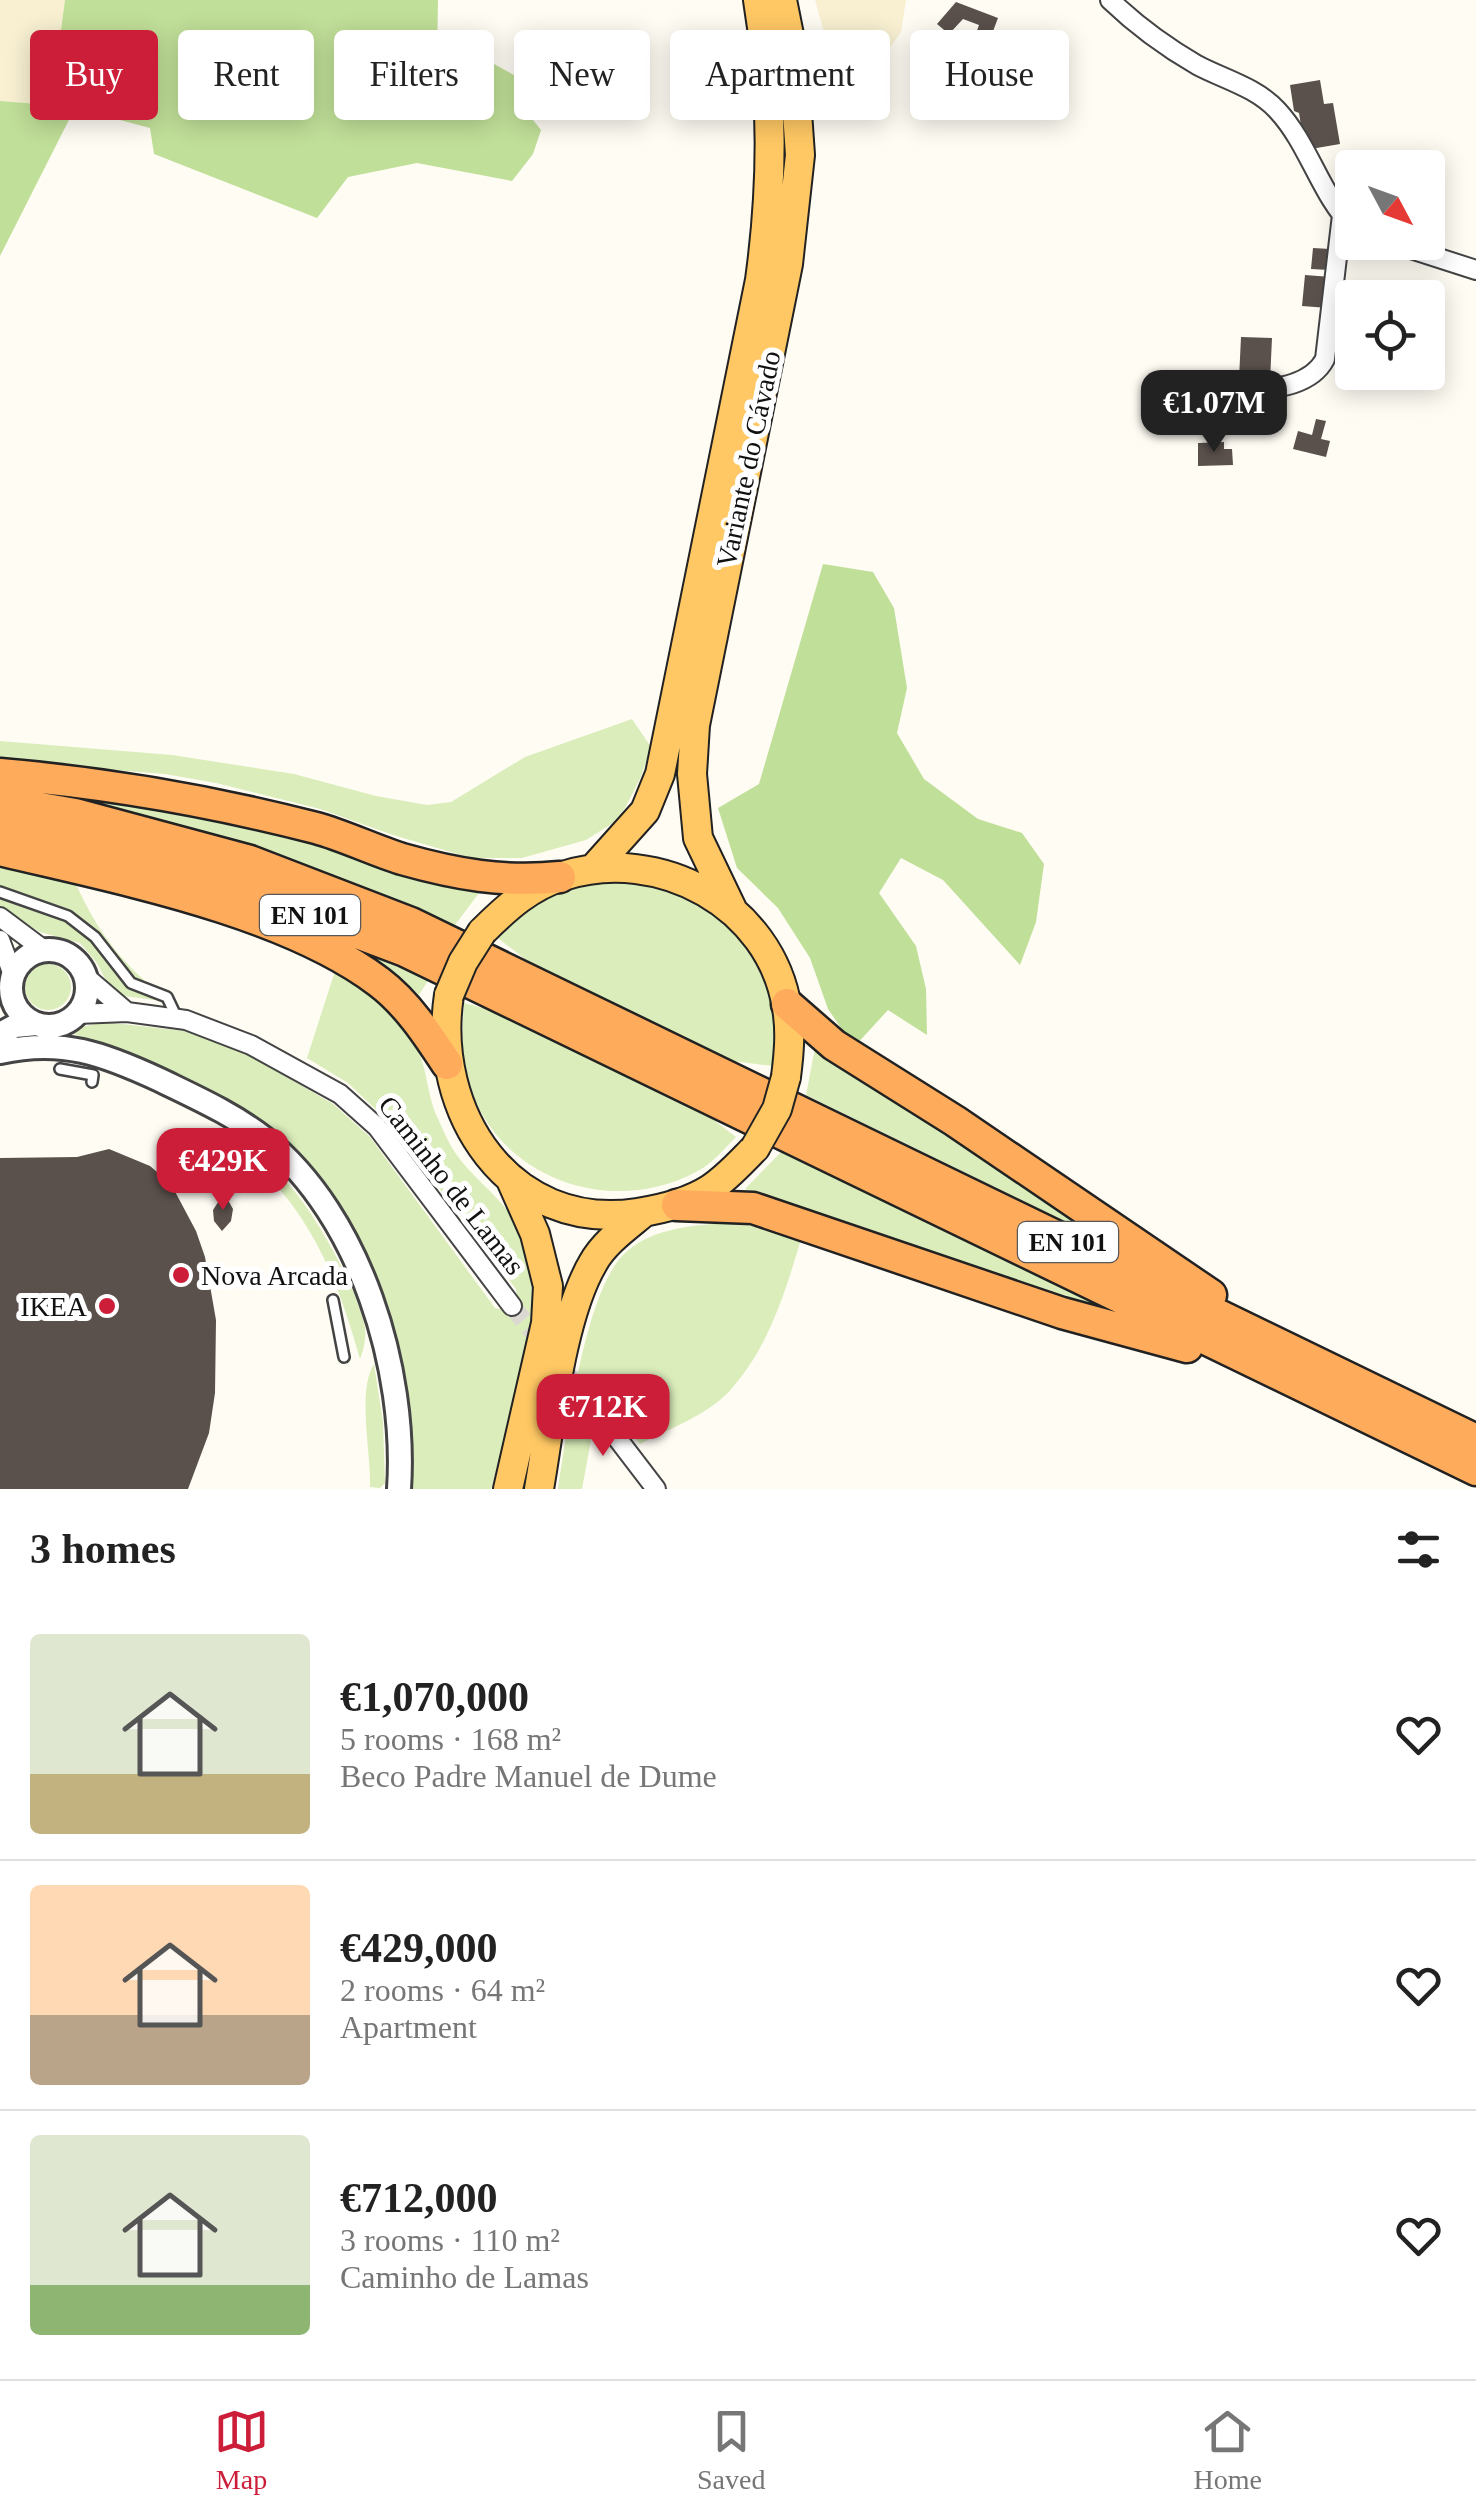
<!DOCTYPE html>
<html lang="en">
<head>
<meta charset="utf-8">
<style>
  :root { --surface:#fff; --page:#f6f6f6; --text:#222; --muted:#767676; --line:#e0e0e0; --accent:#cc1d39 }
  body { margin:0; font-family:Georgia,serif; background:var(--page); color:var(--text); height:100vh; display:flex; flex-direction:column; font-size:38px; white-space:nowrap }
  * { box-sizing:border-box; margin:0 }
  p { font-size:32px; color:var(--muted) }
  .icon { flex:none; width:55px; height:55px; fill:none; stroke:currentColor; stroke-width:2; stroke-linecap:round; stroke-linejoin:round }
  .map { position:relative; height:1489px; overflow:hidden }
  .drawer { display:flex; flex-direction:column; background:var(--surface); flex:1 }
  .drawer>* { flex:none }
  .banner { position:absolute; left:30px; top:30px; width:1418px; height:90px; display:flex; gap:20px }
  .needle { width:65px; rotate:131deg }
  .tools { position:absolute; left:1335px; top:150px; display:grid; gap:20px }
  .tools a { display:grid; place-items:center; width:110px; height:110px; border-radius:10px; background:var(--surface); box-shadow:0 5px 25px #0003; font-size:50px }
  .price { position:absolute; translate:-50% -85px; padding:0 22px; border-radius:20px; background:var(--accent); color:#fff; font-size:32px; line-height:65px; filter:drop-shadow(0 2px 5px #0008) }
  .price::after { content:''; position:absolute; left:50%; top:60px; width:30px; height:22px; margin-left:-15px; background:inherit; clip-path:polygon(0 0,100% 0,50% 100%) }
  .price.active { background:#222; color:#fff }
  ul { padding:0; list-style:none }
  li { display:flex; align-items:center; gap:30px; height:250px; padding:0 30px }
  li+li { border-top:2px solid var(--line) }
  li span { display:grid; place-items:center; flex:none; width:280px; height:200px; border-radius:10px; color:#555 }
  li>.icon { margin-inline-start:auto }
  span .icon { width:120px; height:120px; fill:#fffc; stroke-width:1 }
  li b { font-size:42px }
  h2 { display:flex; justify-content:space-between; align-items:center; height:120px; padding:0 30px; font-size:42px }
  .tag { padding:0 35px; border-radius:10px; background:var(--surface); box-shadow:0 5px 25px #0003; font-size:35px; line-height:90px }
  .tag.active { background:var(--accent); color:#fff }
  .tab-bar { display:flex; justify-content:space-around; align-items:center; height:140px; border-top:2px solid var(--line); background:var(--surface); font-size:28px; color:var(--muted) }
  .tab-bar a { display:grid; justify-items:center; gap:5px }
  .tab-bar .active { color:var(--accent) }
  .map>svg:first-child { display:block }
  .farmland { fill:#f8f0d1 }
  .green { fill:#daedba }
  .forest { fill:#c0df98 }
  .building { fill:#5a504c }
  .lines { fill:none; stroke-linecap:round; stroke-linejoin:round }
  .minor-tunnel { stroke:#dbd9d2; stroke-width:18; stroke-dasharray:18 9; stroke-linecap:butt }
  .service-casing { stroke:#444; stroke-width:14 }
  .minor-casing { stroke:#444; stroke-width:22 }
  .tertiary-casing { stroke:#444; stroke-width:28 }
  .primary-casing { stroke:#222; stroke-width:32 }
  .trunk-casing { stroke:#222; stroke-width:35 }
  .service { stroke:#fff; stroke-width:9 }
  .minor { stroke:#fff; stroke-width:18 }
  .tertiary { stroke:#fff; stroke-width:22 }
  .primary { stroke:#ffc864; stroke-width:28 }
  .trunk { stroke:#feab5c; stroke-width:30 }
  .primary-bridge-casing { stroke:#222; stroke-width:32; stroke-linecap:butt }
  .primary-bridge { stroke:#ffc864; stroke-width:28 }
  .poi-dot { fill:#cc1d39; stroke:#fff; stroke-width:4 }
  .labels { text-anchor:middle; stroke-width:10; stroke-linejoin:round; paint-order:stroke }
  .shield { fill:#fff; stroke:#585858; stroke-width:2.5 }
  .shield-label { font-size:25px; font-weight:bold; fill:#111 }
  .street-label { font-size:28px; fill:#111; stroke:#fff }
  .poi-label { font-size:28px; fill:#111; stroke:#fff; text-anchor:start }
</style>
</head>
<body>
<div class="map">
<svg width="1476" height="1489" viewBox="0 0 1476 1489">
  <rect width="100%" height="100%" fill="#fffcf4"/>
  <!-- farmland -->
  <path class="farmland" d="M0,0H65L51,105L0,101Z
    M815,0H906L901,32L887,52L845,59L826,39Z"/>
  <!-- green -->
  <path class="green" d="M632,719L651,747L640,779L625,808L613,823L586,840L522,858H471L393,835L320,809L216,783L165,774L0,761V741L172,755L294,774L376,796L427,805L451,802L525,757Z
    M0,789L101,797L251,824L479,893L455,925L252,846L125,813Z
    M0,862L74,880C100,937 121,962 169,1002L124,996L109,986L97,963L80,943L40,932L0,908Z
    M602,881C678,881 745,911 769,989C776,1013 773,1042 773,1066L733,1061L530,963L498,938C528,905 558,890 602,881Z
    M320,932L429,979L419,995L376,961Z
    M25 987a23 23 0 1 1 46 0a23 23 0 1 1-46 0Z
    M335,971C367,991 407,1017 420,1055C428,1076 428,1100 439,1121C444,1132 449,1144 456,1154C475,1181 505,1199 519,1230C554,1307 510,1412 491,1489H411L410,1419L398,1358L316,1178L73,1033L77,1028L104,1022L194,1032L256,1059L333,1104L370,1137L495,1308L505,1310L517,1299L516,1289L387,1120L348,1083L307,1058Z
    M464,1003L501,1013L702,1111L736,1137C724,1149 711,1165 696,1172C604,1221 482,1172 465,1064C461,1044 463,1024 464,1003Z
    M815,1048L969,1143L1156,1266L806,1095Z
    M783,1150L1133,1318C1002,1283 875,1230 745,1189Z
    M250,1158C291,1159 359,1289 365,1328C366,1339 364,1348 360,1359C337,1278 313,1217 250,1158Z
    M740,1222L801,1239C786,1290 769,1346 733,1387C711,1414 670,1428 640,1444L613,1409L599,1398L588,1400L582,1411L592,1434L582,1489H558C567,1433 585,1292 624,1254C654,1225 702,1225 740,1222Z
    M374,1364L383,1422L385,1483L380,1488L370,1487C371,1452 357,1391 374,1364Z"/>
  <!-- forest -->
  <path class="forest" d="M65,0H438L437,56L485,59L525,81L522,106L541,130L533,154L512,181L417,163L348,177L317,218L154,154L150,128L75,108L0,256V101L51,105Z
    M823,564L873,572L894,608L907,688L897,733L924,779L978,819L1022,833L1044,864L1036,922L1020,965L943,880L901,858L879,893L916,946L926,989L927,1035L888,1010L854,1047L828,1009L810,958L778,908L737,868L718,808L759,784Z"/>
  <!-- building -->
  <path class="building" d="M956,2L998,18L984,55L970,50L979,25L963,19L949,34L937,24Z
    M1320,80L1324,104L1333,103L1340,144L1305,150L1299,113L1294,111L1290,85Z
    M1391,157H1415L1413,168H1390Z
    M1313,248L1330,249L1329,270L1311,269Z
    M1305,275L1331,277L1328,308L1302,306Z
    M1241,337L1272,338L1270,381L1239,379Z
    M1281,393L1285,413L1253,418L1249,398Z
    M1316,419L1326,421L1321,439L1330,441L1326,457L1293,449L1298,431L1312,435Z
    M1224,442V449H1232L1233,465L1198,466V443Z
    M109,1149L150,1166L171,1184L196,1231L205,1257L216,1320L215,1393L209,1433L188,1489H0V1158L77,1157Z
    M224,1193L233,1209L231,1221L222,1231L214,1221L213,1210Z"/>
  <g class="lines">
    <!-- minor-tunnel -->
    <path class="minor-tunnel" d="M512,1306L588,1400"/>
    <defs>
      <path id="service" d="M0,892L68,916L95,937L131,983L167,997L176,1016
        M60,1069L93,1075L92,1082
        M333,1300L344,1357"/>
      <path id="minor" d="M1110,0C1136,25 1166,47 1197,65C1223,79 1256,87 1277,110C1309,144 1320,194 1352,226
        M1389,242L1476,270
        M1231,394C1262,389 1309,390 1325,359L1342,215
        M0,917L44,950
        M0,940L13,975
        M85,976L127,1012
        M77,1014L127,1012L186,1020L251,1045L340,1094L377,1127L512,1306
        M588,1400L656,1489"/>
      <path id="tertiary" d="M11 988a38 38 0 1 1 76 0a38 38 0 1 1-76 0Z
        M0,1034L15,1026L36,1024
        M0,1052C62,1038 104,1054 160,1080C197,1098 233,1114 265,1139C361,1216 407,1370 399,1489"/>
      <path id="primary" d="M593,869L645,811L660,774L760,280C773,185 774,95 758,0
        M733,911L698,838L692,774L695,725L788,264L800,155L793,55L782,0
        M482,932C506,908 530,886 563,876C659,845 771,905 787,1008C791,1031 789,1053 786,1077
        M449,995C431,1112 509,1232 637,1213C663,1209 688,1203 710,1189C727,1178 741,1162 755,1148
        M508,1489L546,1323L548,1286L535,1234L511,1180
        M539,1489C550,1426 561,1317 593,1263C604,1243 625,1228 642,1214"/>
      <path id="trunk" d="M0,774C108,783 211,801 316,828C345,836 373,850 402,859C455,874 504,883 560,877
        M0,801L75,814L250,861L411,923L1476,1440
        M0,829L68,842L241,889L405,951L1476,1470
        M0,850C116,878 284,910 379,982C407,1003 428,1035 447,1064
        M787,1004L834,1045L955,1121L1211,1295
        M677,1205L753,1208L1062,1313L1187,1347"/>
    </defs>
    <!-- service casing -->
    <use href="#service" class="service-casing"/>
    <!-- minor casing -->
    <use href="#minor" class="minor-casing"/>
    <!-- tertiary casing -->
    <use href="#tertiary" class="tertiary-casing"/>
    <!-- primary casing -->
    <use href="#primary" class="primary-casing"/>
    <!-- trunk casing -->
    <use href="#trunk" class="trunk-casing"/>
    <!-- service -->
    <use href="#service" class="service"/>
    <!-- minor -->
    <use href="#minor" class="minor"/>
    <!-- tertiary -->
    <use href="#tertiary" class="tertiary"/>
    <!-- primary -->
    <use href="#primary" class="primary"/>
    <!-- trunk -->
    <use href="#trunk" class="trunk"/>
    <defs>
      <path id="primary-bridge" d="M449,995L463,962L482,932
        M755,1148L777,1109L786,1077"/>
    </defs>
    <!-- primary-bridge casing -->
    <use href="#primary-bridge" class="primary-bridge-casing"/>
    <!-- primary-bridge -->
    <use href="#primary-bridge" class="primary-bridge"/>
  </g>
  <!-- markers -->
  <g class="poi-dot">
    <circle cx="181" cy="1275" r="10"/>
    <circle cx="107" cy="1306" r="10"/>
  </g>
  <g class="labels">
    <!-- shield labels -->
    <g class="shield">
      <rect x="260" y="895" width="100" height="40" rx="8"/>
      <rect x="1018" y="1222" width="100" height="40" rx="8"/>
    </g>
    <g class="shield-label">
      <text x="310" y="924">EN 101</text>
      <text x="1068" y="1251">EN 101</text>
    </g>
    <!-- street labels -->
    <g class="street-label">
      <text transform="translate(748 459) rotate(-78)" y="10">Variante do Cávado</text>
      <text transform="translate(452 1185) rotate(52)" y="10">Caminho de Lamas</text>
    </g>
    <!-- poi labels -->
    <g class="poi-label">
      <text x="201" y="1285">Nova Arcada</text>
      <text x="87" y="1316" text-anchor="end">IKEA</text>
    </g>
  </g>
</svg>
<div class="tools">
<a><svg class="needle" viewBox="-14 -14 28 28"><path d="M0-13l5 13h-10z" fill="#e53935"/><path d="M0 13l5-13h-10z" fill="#767676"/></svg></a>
<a><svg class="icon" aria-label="locate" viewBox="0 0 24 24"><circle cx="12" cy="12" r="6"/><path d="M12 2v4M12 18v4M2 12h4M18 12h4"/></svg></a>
</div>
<b class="price active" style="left:1214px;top:455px">€1.07M</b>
<b class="price" style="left:223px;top:1213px">€429K</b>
<b class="price" style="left:603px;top:1459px">€712K</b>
<div class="banner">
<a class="tag active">Buy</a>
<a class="tag">Rent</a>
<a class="tag">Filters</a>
<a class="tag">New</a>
<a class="tag">Apartment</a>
<a class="tag">House</a>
</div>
</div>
<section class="drawer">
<h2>3 homes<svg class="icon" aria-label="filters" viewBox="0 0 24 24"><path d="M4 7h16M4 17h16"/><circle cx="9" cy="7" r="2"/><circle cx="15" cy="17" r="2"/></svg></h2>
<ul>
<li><span style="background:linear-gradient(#dfe7d0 70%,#c2b280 0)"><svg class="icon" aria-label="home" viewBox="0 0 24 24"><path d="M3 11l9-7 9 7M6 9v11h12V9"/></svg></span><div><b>€1,070,000</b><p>5 rooms · 168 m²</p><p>Beco Padre Manuel de Dume</p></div><svg class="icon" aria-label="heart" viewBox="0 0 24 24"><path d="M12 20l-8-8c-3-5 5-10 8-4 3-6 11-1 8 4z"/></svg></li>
<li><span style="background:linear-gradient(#ffd9b3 65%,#b9a48a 0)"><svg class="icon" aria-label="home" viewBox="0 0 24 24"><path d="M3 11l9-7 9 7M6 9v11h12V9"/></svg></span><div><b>€429,000</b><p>2 rooms · 64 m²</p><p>Apartment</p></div><svg class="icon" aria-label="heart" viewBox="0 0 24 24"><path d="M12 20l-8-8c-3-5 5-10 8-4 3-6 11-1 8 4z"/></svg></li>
<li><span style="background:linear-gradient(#dfe7d0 75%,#8fb573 0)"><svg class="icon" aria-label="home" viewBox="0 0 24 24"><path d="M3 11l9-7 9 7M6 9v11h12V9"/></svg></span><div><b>€712,000</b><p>3 rooms · 110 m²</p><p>Caminho de Lamas</p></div><svg class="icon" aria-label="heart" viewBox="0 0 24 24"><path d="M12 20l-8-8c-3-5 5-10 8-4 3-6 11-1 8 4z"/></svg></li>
</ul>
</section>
<nav class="tab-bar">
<a class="active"><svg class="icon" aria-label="map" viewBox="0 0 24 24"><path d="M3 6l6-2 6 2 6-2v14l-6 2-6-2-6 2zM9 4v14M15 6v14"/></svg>Map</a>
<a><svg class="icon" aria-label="saved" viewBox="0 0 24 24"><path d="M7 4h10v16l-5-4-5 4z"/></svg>Saved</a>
<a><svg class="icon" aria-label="home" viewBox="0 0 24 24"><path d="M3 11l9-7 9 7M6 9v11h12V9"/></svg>Home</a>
</nav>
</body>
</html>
